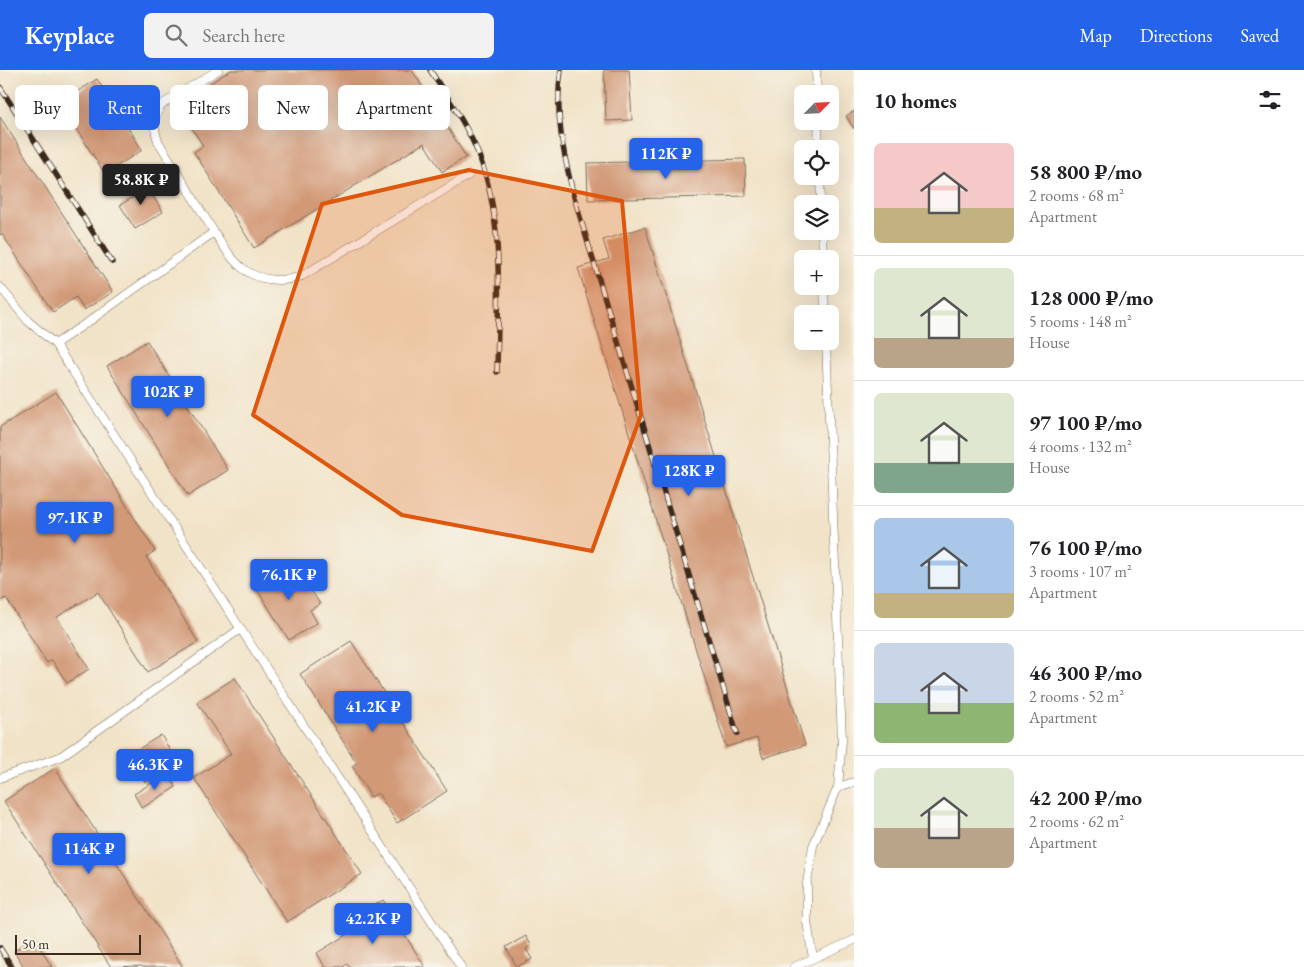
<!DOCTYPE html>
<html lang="en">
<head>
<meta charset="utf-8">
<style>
  :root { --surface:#fff; --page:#f2f2f2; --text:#202124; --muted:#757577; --line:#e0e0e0; --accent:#2563eb }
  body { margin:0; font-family:"EB Garamond",serif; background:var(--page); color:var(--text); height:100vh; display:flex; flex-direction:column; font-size:19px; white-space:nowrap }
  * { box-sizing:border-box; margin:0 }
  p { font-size:16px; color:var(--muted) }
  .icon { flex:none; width:28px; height:28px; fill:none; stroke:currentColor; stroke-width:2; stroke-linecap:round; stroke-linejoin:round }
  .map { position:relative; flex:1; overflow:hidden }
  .side { display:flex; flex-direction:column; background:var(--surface); width:450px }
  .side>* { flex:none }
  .top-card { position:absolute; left:15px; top:15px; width:475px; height:45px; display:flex; gap:10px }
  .needle { width:32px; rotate:66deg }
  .tools { position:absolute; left:794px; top:15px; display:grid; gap:10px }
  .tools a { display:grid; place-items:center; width:45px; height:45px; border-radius:8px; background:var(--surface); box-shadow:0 5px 20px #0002; font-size:25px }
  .scale { position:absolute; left:15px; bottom:12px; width:126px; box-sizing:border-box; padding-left:5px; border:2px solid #3b2a1e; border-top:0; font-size:14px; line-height:18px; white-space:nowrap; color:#3b2a1e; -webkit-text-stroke:4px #f7f3e8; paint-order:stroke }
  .price { position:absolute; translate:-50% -42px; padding:0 11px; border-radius:5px; background:var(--accent); color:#fff; font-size:16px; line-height:32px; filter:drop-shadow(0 1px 2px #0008) }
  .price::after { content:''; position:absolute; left:50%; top:30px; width:15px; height:11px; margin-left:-8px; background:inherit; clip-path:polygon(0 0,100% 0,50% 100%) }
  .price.selected { background:#222; color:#fff }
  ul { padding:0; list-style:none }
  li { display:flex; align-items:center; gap:15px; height:125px; padding:0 20px }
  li+li { border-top:1px solid var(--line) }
  li span { display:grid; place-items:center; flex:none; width:140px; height:100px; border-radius:8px; color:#555 }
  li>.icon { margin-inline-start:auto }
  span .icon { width:60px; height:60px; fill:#fffc; stroke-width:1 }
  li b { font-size:21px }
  h2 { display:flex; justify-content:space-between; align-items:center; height:60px; padding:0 20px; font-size:21px }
  .pill { padding:0 18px; border-radius:8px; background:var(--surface); box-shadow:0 5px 20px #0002; font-size:18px; line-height:45px }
  .pill.selected { background:var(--accent); color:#fff }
  header { display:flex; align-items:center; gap:30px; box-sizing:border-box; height:70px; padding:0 25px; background:var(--accent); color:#fff }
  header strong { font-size:24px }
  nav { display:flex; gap:28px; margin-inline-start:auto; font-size:18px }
  .search { width:350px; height:45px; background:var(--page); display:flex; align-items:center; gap:12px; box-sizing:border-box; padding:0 18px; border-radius:8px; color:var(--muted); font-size:19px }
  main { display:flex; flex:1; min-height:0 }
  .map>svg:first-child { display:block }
  .building { fill:#d29977 }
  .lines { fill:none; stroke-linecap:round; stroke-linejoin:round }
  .service-casing { stroke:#7b6b5a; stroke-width:9 }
  .service { stroke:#fff; stroke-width:8 }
  .rail-casing { stroke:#3b2a1e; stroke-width:5.5 }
  .rail { stroke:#f7f3e8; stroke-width:4; stroke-dasharray:11; stroke-linecap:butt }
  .marked { fill:#df570d; fill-opacity:0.2; stroke:#df570d; stroke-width:4; stroke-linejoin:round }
</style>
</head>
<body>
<header>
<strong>Keyplace</strong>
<div class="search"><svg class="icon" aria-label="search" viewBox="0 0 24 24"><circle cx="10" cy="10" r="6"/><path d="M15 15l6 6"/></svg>Search here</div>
<nav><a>Map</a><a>Directions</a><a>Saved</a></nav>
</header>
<main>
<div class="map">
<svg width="854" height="897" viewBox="0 0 854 897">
  <rect width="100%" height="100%" fill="#f7f3e8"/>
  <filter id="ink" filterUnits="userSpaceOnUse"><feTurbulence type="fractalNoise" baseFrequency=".02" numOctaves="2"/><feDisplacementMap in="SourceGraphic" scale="10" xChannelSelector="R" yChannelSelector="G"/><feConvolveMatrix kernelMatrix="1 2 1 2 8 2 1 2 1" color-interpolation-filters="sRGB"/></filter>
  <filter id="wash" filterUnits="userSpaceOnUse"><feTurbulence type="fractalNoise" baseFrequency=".0096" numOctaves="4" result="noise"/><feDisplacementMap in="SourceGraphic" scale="20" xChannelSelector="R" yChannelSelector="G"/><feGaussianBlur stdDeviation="1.12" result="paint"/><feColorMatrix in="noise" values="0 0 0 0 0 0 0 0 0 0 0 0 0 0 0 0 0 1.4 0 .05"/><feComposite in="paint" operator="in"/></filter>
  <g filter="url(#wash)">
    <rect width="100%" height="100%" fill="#f1e3c8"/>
    <g id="blocks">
      <!-- building -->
      <path class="building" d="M231,0H412L466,87L442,102L424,73L254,178L194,82L203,76L177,34Z
        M604,0H629L632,50L606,51Z
        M97,9L142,80L105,104L60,33Z
        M854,41V59L846,46Z
        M0,47L113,222L84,240L76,227L53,242L2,164L0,165Z
        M745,89L746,126L588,130L587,93Z
        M143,110L163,142L135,159L120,135L137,125L132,117Z
        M645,157L805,675L763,688L757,668L726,677L578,198L609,189L603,170Z
        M147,271L228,400L188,426L107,296Z
        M56,322L155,481L146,487L198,572L148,602L98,522L57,547L89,599L67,613L52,590L47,593L6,528L0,531V357Z
        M282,496L290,509L300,503L320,534L310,540L317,553L289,570L253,513Z
        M351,571L447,721L397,753L378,723L371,727L352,696L357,693L300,604Z
        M235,608L362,804L287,852L194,708L231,684L197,632Z
        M161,665L177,692L145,712L129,685Z
        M55,698L183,897H143L142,896L111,897L4,731Z
        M168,703L176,717L142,738L134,724Z
        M383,830L425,897H349L347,894L343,897H325L317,883L370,850L365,842Z
        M526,866L531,875L526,879L532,889L517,897L506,877Z
        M34,868L52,897H24L14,881Z"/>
    </g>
  </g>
  <g filter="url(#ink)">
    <use href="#blocks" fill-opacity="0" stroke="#7b6b5a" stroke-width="1"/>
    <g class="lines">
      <defs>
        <path id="service" d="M816,0L817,24
          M818,51L819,79
          M820,106L821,134
          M822,161L823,189
          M214,162L158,71C153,55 152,46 163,34L218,0
          M824,216L825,244
          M0,217L28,251L55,274L461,897
          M55,274L91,250L214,162C222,173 229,187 240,196C256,211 282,213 302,206L469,105
          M0,708L60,687L240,559
          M838,717L854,712
          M813,888L807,852V813L813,776L838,717L842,670L826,271
          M794,897L854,870"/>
      </defs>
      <!-- service casing -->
      <use href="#service" class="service-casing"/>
      <!-- service -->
      <use href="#service" class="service"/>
      <defs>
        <path id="rail" d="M430,0C447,27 466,53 478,83C505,151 498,230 497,302
          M561,0C554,43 564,86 574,127L737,663
          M0,17L112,192
          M0,878L12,897"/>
      </defs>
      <!-- rail casing -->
      <use href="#rail" class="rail-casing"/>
      <!-- rail -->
      <use href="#rail" class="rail"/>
    </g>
  </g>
  <!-- marked area -->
  <path class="marked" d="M469,100L622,131L641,345L592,481L402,445L253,345L322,134Z"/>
</svg>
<div class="tools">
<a><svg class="needle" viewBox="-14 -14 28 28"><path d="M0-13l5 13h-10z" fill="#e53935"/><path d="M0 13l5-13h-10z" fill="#757577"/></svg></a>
<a><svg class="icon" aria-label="locate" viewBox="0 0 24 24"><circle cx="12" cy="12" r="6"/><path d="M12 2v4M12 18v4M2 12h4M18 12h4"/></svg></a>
<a><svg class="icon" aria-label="layers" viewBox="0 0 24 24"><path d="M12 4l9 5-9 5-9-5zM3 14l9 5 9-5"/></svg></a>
<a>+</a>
<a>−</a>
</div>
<div class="scale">50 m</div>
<b class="price" style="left:666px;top:110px">112K ₽</b>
<b class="price selected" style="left:141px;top:136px">58.8K ₽</b>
<b class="price" style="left:168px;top:348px">102K ₽</b>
<b class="price" style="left:689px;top:427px">128K ₽</b>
<b class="price" style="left:75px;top:474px">97.1K ₽</b>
<b class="price" style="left:289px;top:531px">76.1K ₽</b>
<b class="price" style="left:373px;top:663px">41.2K ₽</b>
<b class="price" style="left:155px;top:721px">46.3K ₽</b>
<b class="price" style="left:89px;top:805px">114K ₽</b>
<b class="price" style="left:373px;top:875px">42.2K ₽</b>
<div class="top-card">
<a class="pill">Buy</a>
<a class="pill selected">Rent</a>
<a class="pill">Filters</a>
<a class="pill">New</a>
<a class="pill">Apartment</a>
</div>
</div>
<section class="side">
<h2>10 homes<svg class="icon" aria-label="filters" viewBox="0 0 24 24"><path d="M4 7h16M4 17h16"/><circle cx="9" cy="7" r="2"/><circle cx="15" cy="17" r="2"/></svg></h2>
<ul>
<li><span style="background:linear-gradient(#f6c9c9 65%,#c2b280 0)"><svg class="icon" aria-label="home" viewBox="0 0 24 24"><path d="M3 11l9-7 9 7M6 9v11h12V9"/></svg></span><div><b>58 800 ₽/mo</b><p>2 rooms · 68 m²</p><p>Apartment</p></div></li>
<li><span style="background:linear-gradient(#dfe7d0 70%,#b9a48a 0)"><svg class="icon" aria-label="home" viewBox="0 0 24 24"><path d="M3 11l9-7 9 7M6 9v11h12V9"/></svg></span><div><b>128 000 ₽/mo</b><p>5 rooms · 148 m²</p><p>House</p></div></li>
<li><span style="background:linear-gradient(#dfe7d0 70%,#7fa58c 0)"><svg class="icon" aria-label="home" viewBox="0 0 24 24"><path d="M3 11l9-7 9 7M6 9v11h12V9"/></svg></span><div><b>97 100 ₽/mo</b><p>4 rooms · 132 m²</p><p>House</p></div></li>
<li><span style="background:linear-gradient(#a9c7e8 75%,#c2b280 0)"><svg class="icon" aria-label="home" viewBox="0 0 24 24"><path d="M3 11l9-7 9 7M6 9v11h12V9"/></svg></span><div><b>76 100 ₽/mo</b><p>3 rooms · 107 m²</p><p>Apartment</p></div></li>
<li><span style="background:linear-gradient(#c9d6e8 60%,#8fb573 0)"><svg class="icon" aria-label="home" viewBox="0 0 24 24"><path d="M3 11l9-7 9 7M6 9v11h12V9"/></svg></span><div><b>46 300 ₽/mo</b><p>2 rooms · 52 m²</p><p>Apartment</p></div></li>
<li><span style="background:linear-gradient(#dfe7d0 60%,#b9a48a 0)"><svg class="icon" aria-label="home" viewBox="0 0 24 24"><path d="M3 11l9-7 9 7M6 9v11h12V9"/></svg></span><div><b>42 200 ₽/mo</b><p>2 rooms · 62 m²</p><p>Apartment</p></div></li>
</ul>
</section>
</main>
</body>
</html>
